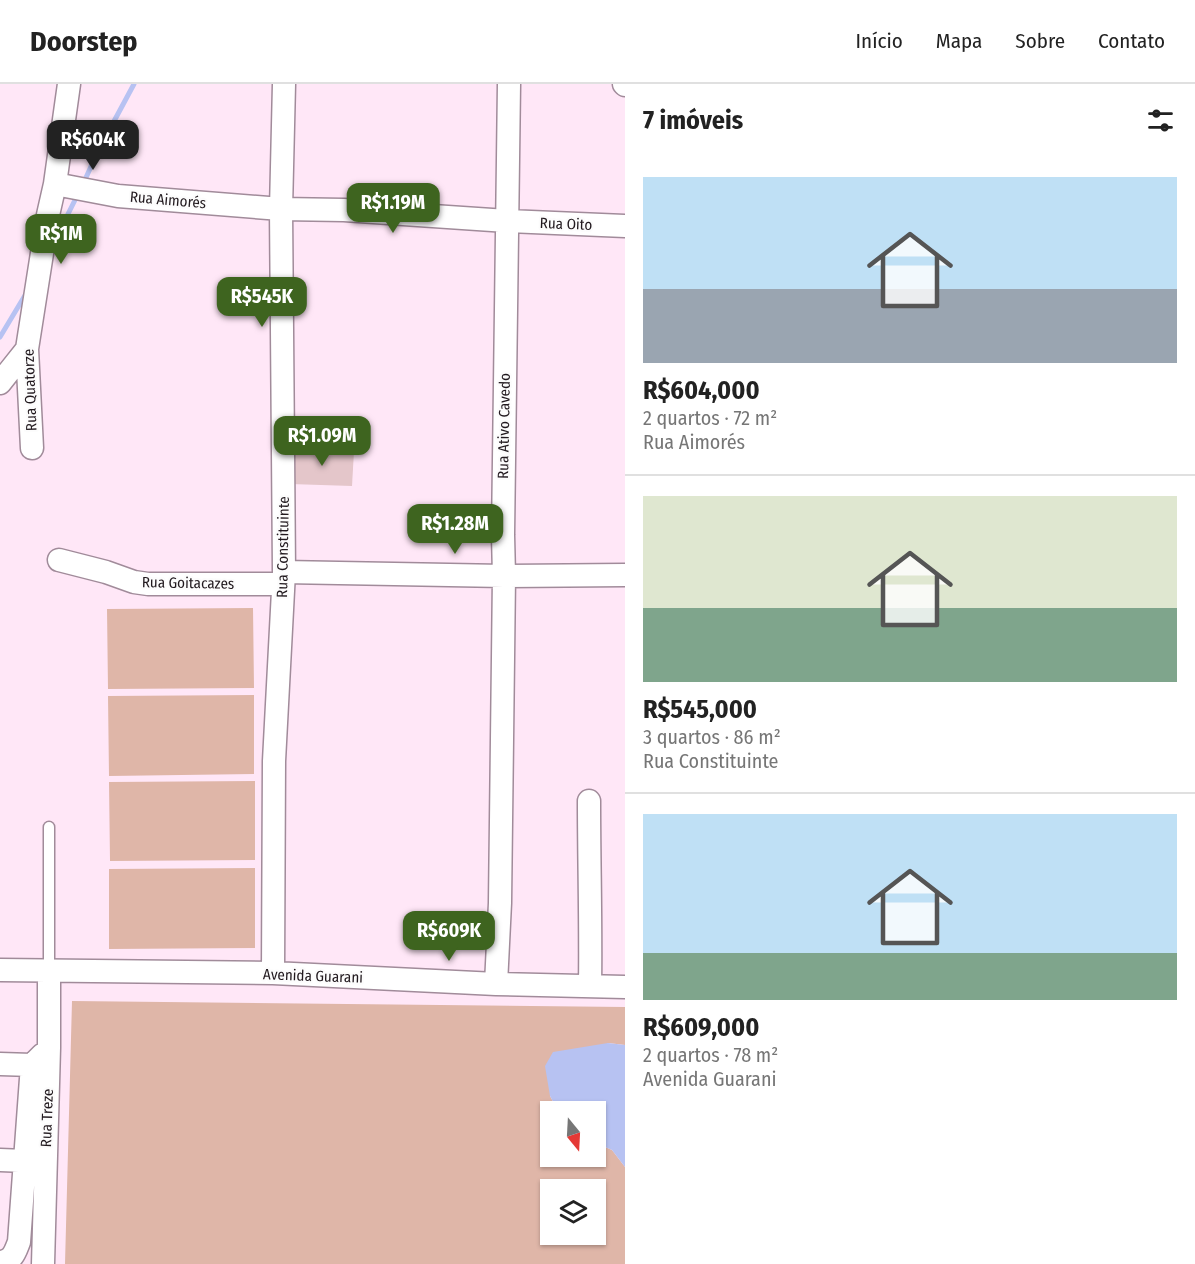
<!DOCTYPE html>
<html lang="pt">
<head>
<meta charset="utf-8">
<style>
  :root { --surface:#fff; --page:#f2f2f2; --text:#222; --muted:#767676; --line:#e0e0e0; --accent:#3e641f }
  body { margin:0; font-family:"Fira Sans Condensed",sans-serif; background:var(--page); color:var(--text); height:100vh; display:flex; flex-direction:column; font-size:22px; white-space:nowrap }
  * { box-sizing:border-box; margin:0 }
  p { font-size:20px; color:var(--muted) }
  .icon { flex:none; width:33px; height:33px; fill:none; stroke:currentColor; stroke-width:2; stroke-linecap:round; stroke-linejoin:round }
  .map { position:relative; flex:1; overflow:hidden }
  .sheet { display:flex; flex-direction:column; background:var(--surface); width:570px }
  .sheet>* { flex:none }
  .needle { width:39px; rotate:162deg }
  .fabs { position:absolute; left:540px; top:1017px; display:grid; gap:12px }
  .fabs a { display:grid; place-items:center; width:66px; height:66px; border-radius:0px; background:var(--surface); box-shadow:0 2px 4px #0004; font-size:30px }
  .price { position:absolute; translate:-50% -51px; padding:0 14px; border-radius:12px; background:var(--accent); color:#fff; font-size:20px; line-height:39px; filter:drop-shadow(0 2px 3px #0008) }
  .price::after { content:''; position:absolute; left:50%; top:36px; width:18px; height:14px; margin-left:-9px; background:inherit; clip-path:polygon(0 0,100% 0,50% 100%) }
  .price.active { background:#222; color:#fff }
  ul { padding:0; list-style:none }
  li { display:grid; align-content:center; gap:12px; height:318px; padding:0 18px }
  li+li { border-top:2px solid var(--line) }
  li span { display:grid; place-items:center; height:186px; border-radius:0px; color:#555 }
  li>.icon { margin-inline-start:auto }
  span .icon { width:108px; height:108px; fill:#fffc; stroke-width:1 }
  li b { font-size:26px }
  h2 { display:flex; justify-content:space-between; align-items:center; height:72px; padding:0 18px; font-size:26px }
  header { display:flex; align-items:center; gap:36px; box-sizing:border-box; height:84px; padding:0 30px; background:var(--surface); border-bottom:2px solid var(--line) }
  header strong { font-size:28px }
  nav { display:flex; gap:33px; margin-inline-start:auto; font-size:21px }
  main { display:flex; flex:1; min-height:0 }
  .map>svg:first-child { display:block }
  .grass { fill:#dfb6a8; fill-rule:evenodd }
  .water { fill:#b7c2f2 }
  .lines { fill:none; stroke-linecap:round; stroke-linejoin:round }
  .stream { stroke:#b7c2f2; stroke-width:5 }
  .building { fill:#e4c6ca }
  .lane-casing { stroke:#a18b9a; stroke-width:13 }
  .street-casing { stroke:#a18b9a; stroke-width:25 }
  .lane { stroke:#fff; stroke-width:10 }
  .street { stroke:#fff; stroke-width:22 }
  .labels { text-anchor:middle; stroke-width:4.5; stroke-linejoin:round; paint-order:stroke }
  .street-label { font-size:15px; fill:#21191e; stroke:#fcfcfc }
</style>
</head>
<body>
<header>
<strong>Doorstep</strong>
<nav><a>Início</a><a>Mapa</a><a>Sobre</a><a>Contato</a></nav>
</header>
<main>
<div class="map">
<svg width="625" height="1180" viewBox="0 0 625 1180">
  <rect width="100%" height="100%" fill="#ffe7f7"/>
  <!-- grass -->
  <path class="grass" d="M253,524L254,604L108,605L107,525Z
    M254,611V690L109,692L108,612Z
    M255,697V776L110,777L109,698Z
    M255,784V864L109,865V785Z
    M72,917L625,923V961L608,959L550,1012L558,1027L550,1028V1072H596V1059L612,1066L625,1083V1180H65ZM550,1106H596V1150H550Z"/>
  <!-- water -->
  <path class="water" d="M608,959L625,961V1083L612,1066L596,1059V1028L558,1027L550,1012L545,982L553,968Z"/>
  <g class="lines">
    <!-- stream -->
    <path class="stream" d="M84,98L98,67L134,0
      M53,160L78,110
      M0,253L27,208"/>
  </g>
  <!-- building -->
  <path class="building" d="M291,364L354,367L352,402L290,400Z"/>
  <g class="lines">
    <defs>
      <path id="lane" d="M49,887V743"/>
      <path id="street" d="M624,0L625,1
        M55,100L118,112L281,125L344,126L507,137L625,142
        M0,299L27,265
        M32,364L27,265L48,131L55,100L69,0
        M59,476L106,488L134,498L148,500H283
        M284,488L504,492L625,491
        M589,717C589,779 591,840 590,902
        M0,886L273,889L496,900L625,903
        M273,889L274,677L284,488L281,125L284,0
        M496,900L500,819L504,492L503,451L509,0
        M0,980L32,981L42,971
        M0,1076L25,1077
        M0,1178C13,1177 15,1168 19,1158L32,981
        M43,1180L49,964V887"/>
    </defs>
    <!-- lane casing -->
    <use href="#lane" class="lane-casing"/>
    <!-- street casing -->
    <use href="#street" class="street-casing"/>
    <!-- lane -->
    <use href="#lane" class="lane"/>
    <!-- street -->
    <use href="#street" class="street"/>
  </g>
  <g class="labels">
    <!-- street labels -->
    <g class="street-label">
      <text transform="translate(168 116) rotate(5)" y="5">Rua Aimorés</text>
      <text transform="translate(566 140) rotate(2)" y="5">Rua Oito</text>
      <text transform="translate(30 306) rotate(-92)" y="5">Rua Quatorze</text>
      <text transform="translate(504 342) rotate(-89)" y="5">Rua Ativo Cavedo</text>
      <text transform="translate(283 463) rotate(-89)" y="5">Rua Constituinte</text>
      <text transform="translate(188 499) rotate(1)" y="5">Rua Goitacazes</text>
      <text transform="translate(313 892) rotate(2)" y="5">Avenida Guarani</text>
      <text transform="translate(47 1034) rotate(-88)" y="5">Rua Treze</text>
    </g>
  </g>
</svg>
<div class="fabs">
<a><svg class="needle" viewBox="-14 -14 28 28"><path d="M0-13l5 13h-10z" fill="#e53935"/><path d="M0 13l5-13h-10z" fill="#767676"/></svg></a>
<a><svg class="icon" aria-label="layers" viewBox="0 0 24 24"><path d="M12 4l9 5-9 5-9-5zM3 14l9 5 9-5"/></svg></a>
</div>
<b class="price active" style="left:93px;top:87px">R$604K</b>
<b class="price" style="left:393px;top:150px">R$1.19M</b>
<b class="price" style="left:61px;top:181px">R$1M</b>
<b class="price" style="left:262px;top:244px">R$545K</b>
<b class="price" style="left:322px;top:383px">R$1.09M</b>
<b class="price" style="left:455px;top:471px">R$1.28M</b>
<b class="price" style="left:449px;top:878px">R$609K</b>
</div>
<section class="sheet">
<h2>7 imóveis<svg class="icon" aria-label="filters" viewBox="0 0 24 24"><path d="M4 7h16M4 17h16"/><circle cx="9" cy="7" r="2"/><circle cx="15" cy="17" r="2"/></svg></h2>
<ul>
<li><span style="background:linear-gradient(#bfe0f5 60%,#9aa5b1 0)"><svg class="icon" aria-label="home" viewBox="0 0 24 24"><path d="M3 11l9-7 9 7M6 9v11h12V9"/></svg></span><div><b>R$604,000</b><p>2 quartos · 72 m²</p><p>Rua Aimorés</p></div></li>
<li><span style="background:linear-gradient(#dfe7d0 60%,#7fa58c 0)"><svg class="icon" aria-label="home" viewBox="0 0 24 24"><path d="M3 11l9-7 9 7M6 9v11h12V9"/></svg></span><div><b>R$545,000</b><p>3 quartos · 86 m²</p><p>Rua Constituinte</p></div></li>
<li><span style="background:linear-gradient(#bfe0f5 75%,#7fa58c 0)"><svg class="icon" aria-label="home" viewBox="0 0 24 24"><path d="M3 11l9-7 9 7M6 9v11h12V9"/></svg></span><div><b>R$609,000</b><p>2 quartos · 78 m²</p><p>Avenida Guarani</p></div></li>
</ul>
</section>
</main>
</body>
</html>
